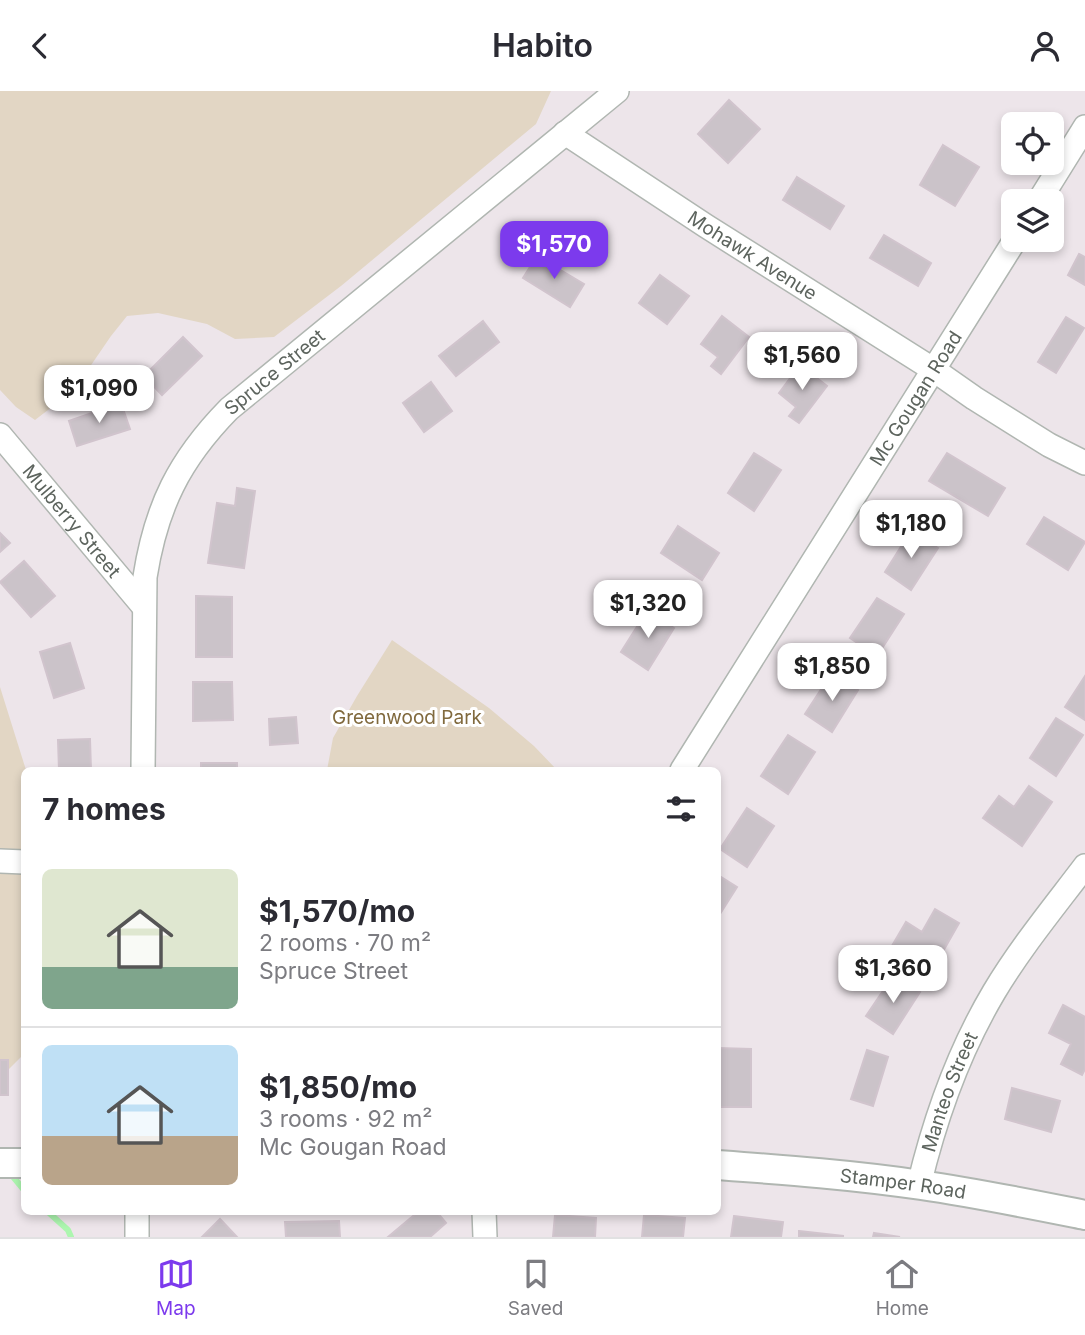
<!DOCTYPE html>
<html lang="en">
<head>
<meta charset="utf-8">
<style>
  :root { --surface:#fff; --page:#f2f2f3; --text:#2b2b33; --muted:#7c7c81; --line:#e1e1e2; --accent:#7c3aed }
  body { margin:0; font-family:Inter,sans-serif; background:var(--page); color:var(--text); height:100vh; display:flex; flex-direction:column; font-size:26px; white-space:nowrap }
  * { box-sizing:border-box; margin:0 }
  p { font-size:23px; color:var(--muted) }
  .icon { flex:none; width:38px; height:38px; fill:none; stroke:currentColor; stroke-width:2; stroke-linecap:round; stroke-linejoin:round }
  .map { position:relative; flex:1; overflow:hidden }
  .side { position:absolute; left:21px; top:676px; width:700px; height:448px; display:flex; flex-direction:column; background:var(--surface); border-radius:10px; box-shadow:0 4px 10px #0003 }
  .side>* { flex:none }
  .buttons { position:absolute; left:1001px; top:21px; display:grid; gap:14px }
  .buttons a { display:grid; place-items:center; width:63px; height:63px; border-radius:10px; background:var(--surface); box-shadow:0 4px 10px #0003; font-size:35px }
  .price { position:absolute; translate:-50% -60px; padding:0 16px; border-radius:14px; background:#fff; color:#222; font-size:23px; line-height:46px; filter:drop-shadow(0 2px 4px #0008) }
  .price::after { content:''; position:absolute; left:50%; top:42px; width:21px; height:16px; margin-left:-10px; background:inherit; clip-path:polygon(0 0,100% 0,50% 100%) }
  .price.on { background:var(--accent); color:#fff }
  ul { padding:0; list-style:none }
  li { display:flex; align-items:center; gap:21px; height:175px; padding:0 21px }
  li+li { border-top:2px solid var(--line) }
  li span { display:grid; place-items:center; flex:none; width:196px; height:140px; border-radius:10px; color:#555 }
  li>.icon { margin-inline-start:auto }
  span .icon { width:84px; height:84px; fill:#fffc; stroke-width:1 }
  li b { font-size:30px }
  h2 { display:flex; justify-content:space-between; align-items:center; height:84px; padding:0 21px; font-size:30px }
  header { display:flex; justify-content:space-between; align-items:center; height:91px; padding:0 21px; background:var(--surface); font-size:32px; font-weight:600 }
  .dock { display:flex; justify-content:space-around; align-items:center; height:98px; border-top:2px solid var(--line); background:var(--surface); font-size:19px; color:var(--muted) }
  .dock a { display:grid; justify-items:center; gap:4px }
  .dock .on { color:var(--accent) }
  .map>svg:first-child { display:block }
  .green { fill:#e2d6c4 }
  .lines { fill:none; stroke-linecap:round; stroke-linejoin:round }
  .stream { stroke:#acf6af; stroke-width:6 }
  .building { fill:#cbc3c9; stroke:#d1c4cd; stroke-width:2 }
  .minor-casing { stroke:#b0b6b1; stroke-width:26 }
  .tertiary-casing { stroke:#b0b6b1; stroke-width:32 }
  .minor { stroke:#fff; stroke-width:23 }
  .tertiary { stroke:#fff; stroke-width:28 }
  .labels { text-anchor:middle; stroke-width:6; stroke-linejoin:round; paint-order:stroke }
  .street-label { font-size:19px; fill:#5d645e; stroke:#fff }
  .park-label { font-size:19px; fill:#816a3e; stroke:#fff }
</style>
</head>
<body>
<header><svg class="icon" aria-label="back" viewBox="0 0 24 24"><path d="M15 5l-7 7 7 7"/></svg>Habito<svg class="icon" aria-label="person" viewBox="0 0 24 24"><circle cx="12" cy="8" r="4"/><path d="M4 21q1-7 8-7t8 7"/></svg></header>
<div class="map">
<svg width="1085" height="1146" viewBox="0 0 1085 1146">
  <rect width="100%" height="100%" fill="#ede5ea"/>
  <!-- green -->
  <path class="green" d="M0,0H551L536,33L341,195L274,246L235,248L207,233L158,222L127,225L111,245L74,299L35,329L16,316L0,299Z
    M392,549L489,617L534,655L557,679H327L333,647L357,605Z
    M0,596L26,679H24V963L0,987Z"/>
  <g class="lines">
    <!-- stream -->
    <path class="stream" d="M10,1082L24,1099
      M47,1120L68,1139L71,1146"/>
  </g>
  <!-- building -->
  <path class="building" d="M729,9L760,38L728,72L698,43Z
    M943,54L979,76L955,115L920,94Z
    M797,86L844,115L830,138L783,109Z
    M884,144L931,172L918,195L870,167Z
    M1079,163L1085,166V194L1068,184Z
    M537,165L584,193L570,216L523,187Z
    M660,184L689,205L667,233L639,212Z
    M722,225L749,246L721,283L711,275L718,266L701,253Z
    M1066,226L1084,237L1056,282L1038,271Z
    M483,230L499,251L456,285L439,265Z
    M183,246L202,265L162,304L144,285Z
    M800,274L827,295L799,332L789,325L796,316L779,302Z
    M431,291L452,320L424,341L403,312Z
    M121,312L130,338L77,355L69,330Z
    M754,362L781,379L754,420L728,402Z
    M947,362L1005,397L988,425L929,390Z
    M237,397L255,400L244,477L208,472L217,412L235,415Z
    M1044,426L1085,451L1068,479L1027,453Z
    M678,435L719,462L702,489L661,462Z
    M911,440L938,457L911,499L885,481Z
    M0,442L10,452L0,461Z
    M24,470L55,505L31,526L0,491Z
    M196,505L232,506V566H196Z
    M877,507L904,523L877,565L850,547Z
    M647,520L674,537L648,579L621,561Z
    M70,552L84,597L54,607L40,561Z
    M831,583L858,599L832,641L805,623Z
    M1085,585V629L1065,616Z
    M193,591H232L233,629L193,630Z
    M296,626L298,652L270,654L269,628Z
    M1056,627L1083,644L1056,685L1030,667Z
    M788,644L815,661L788,703L761,685Z
    M90,648L91,679H59L58,649Z
    M201,672H237V679H201Z
    M1029,695L1052,711L1022,755L983,727L999,705L1014,716Z
    M747,717L774,735L747,776L720,758Z
    M718,784L737,796L718,826Z
    M935,818L959,832L933,878L892,855L906,831L922,841Z
    M893,885L920,901L893,943L866,925Z
    M1063,914L1085,926V978L1082,984L1061,973L1071,953L1049,942Z
    M718,957L751,958V1016H718Z
    M867,959L888,966L873,1015L851,1008Z
    M0,969H8V1004H0Z
    M1012,997L1060,1010L1051,1041L1005,1028Z
    M419,1120H436L446,1132L430,1146H388Z
    M555,1124L596,1127L595,1146H553Z
    M644,1124L685,1127L683,1146H642Z
    M734,1125L783,1131L781,1146H731Z
    M220,1128L237,1146H202Z
    M339,1130L340,1146H286L285,1131Z
    M799,1140L843,1145V1146H799Z
    M874,1142L900,1146H873Z"/>
  <g class="lines">
    <defs>
      <g id="minor">
        <path id="s1" d="M565,42L706,135L934,279L974,307L1049,354L1085,372"/>
        <path d="M1039,110L1085,36"/>
        <path id="s2" d="M0,344L144,516"/>
        <path id="s3" d="M143,679L145,486C156,416 179,369 229,318L617,0"/>
        <path id="s4" d="M682,679L1015,149"/>
        <path d="M0,770L24,771"/>
        <path id="s5" d="M919,1094C935,1027 959,960 994,901C1021,856 1054,816 1085,775"/>
        <path d="M484,1120L485,1146"/>
        <path d="M137,1146V1120"/>
      </g>
      <g id="tertiary">
        <path d="M0,1072H24"/>
        <path id="s6" d="M718,1074C785,1079 853,1084 921,1094C976,1102 1030,1113 1085,1124"/>
      </g>
    </defs>
    <!-- minor casing -->
    <use href="#minor" class="minor-casing"/>
    <!-- tertiary casing -->
    <use href="#tertiary" class="tertiary-casing"/>
    <!-- minor -->
    <use href="#minor" class="minor"/>
    <!-- tertiary -->
    <use href="#tertiary" class="tertiary"/>
  </g>
  <g class="labels">
    <!-- street labels -->
    <g class="street-label">
      <text dy="7" stroke="none"><textPath href="#s1" startOffset="224">Mohawk Avenue</textPath></text>
      <text dy="7" stroke="none"><textPath href="#s3" startOffset="443">Spruce Street</textPath></text>
      <text dy="7" stroke="none"><textPath href="#s4" startOffset="439">Mc Gougan Road</textPath></text>
      <text dy="7" stroke="none"><textPath href="#s2" startOffset="112">Mulberry Street</textPath></text>
      <text dy="7" stroke="none"><textPath href="#s5" startOffset="98">Manteo Street</textPath></text>
      <text dy="7" stroke="none"><textPath href="#s6" startOffset="186">Stamper Road</textPath></text>
    </g>
    <!-- park labels -->
    <g class="park-label">
      <text x="407" y="633">Greenwood Park</text>
    </g>
  </g>
</svg>
<div class="buttons">
<a><svg class="icon" aria-label="locate" viewBox="0 0 24 24"><circle cx="12" cy="12" r="6"/><path d="M12 2v4M12 18v4M2 12h4M18 12h4"/></svg></a>
<a><svg class="icon" aria-label="layers" viewBox="0 0 24 24"><path d="M12 4l9 5-9 5-9-5zM3 14l9 5 9-5"/></svg></a>
</div>
<b class="price on" style="left:554px;top:190px">$1,570</b>
<b class="price" style="left:802px;top:301px">$1,560</b>
<b class="price" style="left:99px;top:334px">$1,090</b>
<b class="price" style="left:911px;top:469px">$1,180</b>
<b class="price" style="left:648px;top:549px">$1,320</b>
<b class="price" style="left:832px;top:612px">$1,850</b>
<b class="price" style="left:893px;top:914px">$1,360</b>
<section class="side">
<h2>7 homes<svg class="icon" aria-label="filters" viewBox="0 0 24 24"><path d="M4 7h16M4 17h16"/><circle cx="9" cy="7" r="2"/><circle cx="15" cy="17" r="2"/></svg></h2>
<ul>
<li><span style="background:linear-gradient(#dfe7d0 70%,#7fa58c 0)"><svg class="icon" aria-label="home" viewBox="0 0 24 24"><path d="M3 11l9-7 9 7M6 9v11h12V9"/></svg></span><div><b>$1,570/mo</b><p>2 rooms · 70 m²</p><p>Spruce Street</p></div></li>
<li><span style="background:linear-gradient(#bfe0f5 65%,#b9a48a 0)"><svg class="icon" aria-label="home" viewBox="0 0 24 24"><path d="M3 11l9-7 9 7M6 9v11h12V9"/></svg></span><div><b>$1,850/mo</b><p>3 rooms · 92 m²</p><p>Mc Gougan Road</p></div></li>
</ul>
</section>
</div>
<nav class="dock">
<a class="on"><svg class="icon" aria-label="map" viewBox="0 0 24 24"><path d="M3 6l6-2 6 2 6-2v14l-6 2-6-2-6 2zM9 4v14M15 6v14"/></svg>Map</a>
<a><svg class="icon" aria-label="saved" viewBox="0 0 24 24"><path d="M7 4h10v16l-5-4-5 4z"/></svg>Saved</a>
<a><svg class="icon" aria-label="home" viewBox="0 0 24 24"><path d="M3 11l9-7 9 7M6 9v11h12V9"/></svg>Home</a>
</nav>
</body>
</html>
